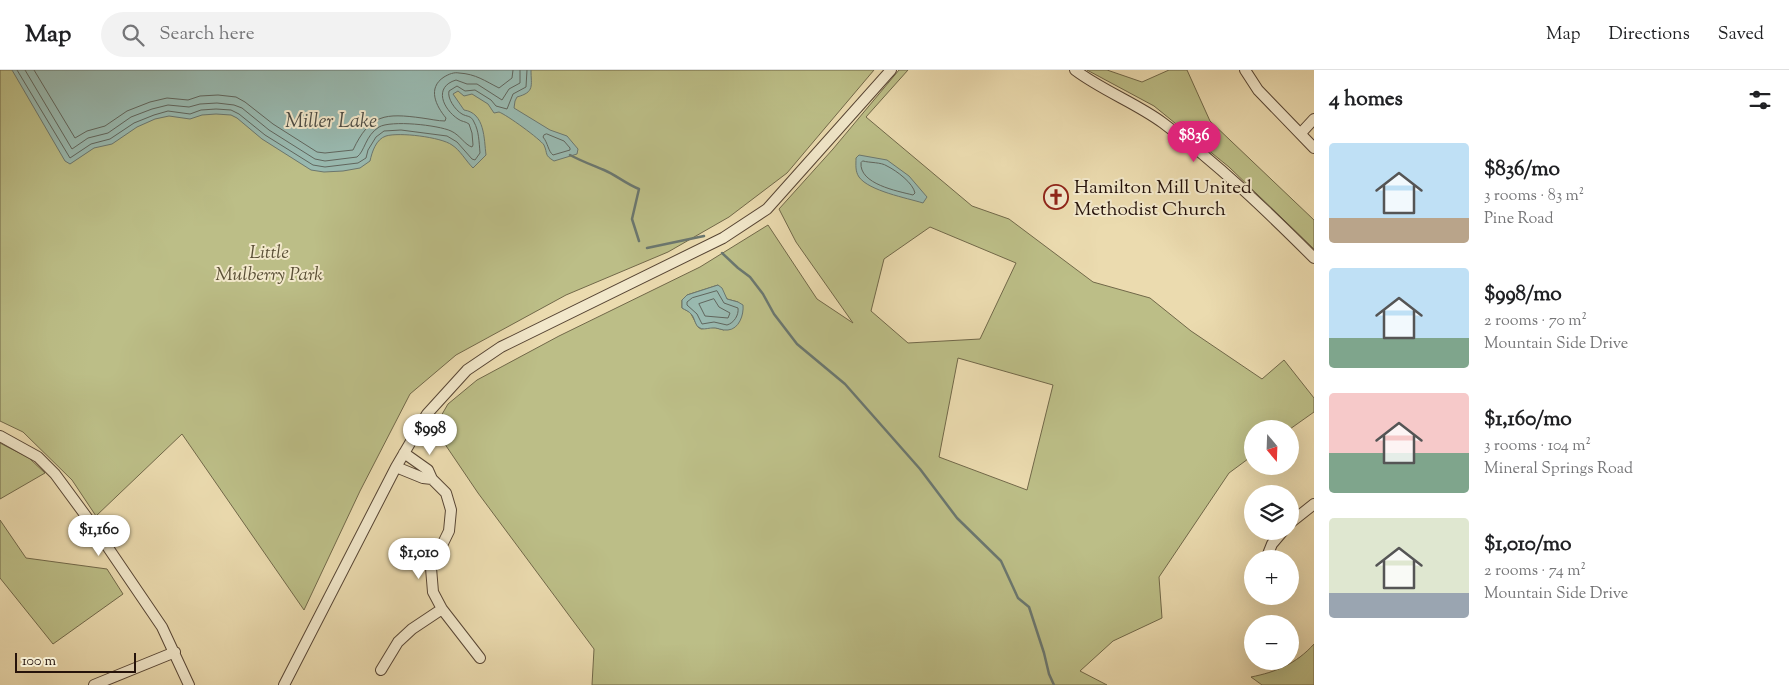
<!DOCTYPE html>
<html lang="en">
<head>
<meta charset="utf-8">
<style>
  :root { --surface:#fff; --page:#f2f2f2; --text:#202124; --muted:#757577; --line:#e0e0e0; --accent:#db2777 }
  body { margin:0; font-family:"Sorts Mill Goudy",serif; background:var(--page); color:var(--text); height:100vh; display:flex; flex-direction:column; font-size:19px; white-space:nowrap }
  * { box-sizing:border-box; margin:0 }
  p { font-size:16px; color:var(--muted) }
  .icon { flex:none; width:28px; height:28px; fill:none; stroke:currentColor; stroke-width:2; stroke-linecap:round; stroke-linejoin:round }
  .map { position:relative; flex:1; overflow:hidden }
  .sheet { display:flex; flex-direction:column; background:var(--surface); width:475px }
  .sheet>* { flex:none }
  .needle { width:32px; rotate:161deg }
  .buttons { position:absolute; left:1244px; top:350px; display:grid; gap:10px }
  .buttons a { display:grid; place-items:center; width:55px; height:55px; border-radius:50%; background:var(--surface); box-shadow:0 5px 20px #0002; font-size:25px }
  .scale { position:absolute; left:15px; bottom:12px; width:121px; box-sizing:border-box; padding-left:5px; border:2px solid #26130b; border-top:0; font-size:14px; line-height:18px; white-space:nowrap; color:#26130b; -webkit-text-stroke:4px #f2e8cb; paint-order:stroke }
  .price { position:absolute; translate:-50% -42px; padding:0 11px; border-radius:18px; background:#fff; color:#222; font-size:16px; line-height:32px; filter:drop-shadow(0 1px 2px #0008) }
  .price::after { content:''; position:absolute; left:50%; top:30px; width:15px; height:11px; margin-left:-8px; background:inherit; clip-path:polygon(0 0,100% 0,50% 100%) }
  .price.active { background:var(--accent); color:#fff }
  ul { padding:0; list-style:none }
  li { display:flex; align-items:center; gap:15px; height:125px; padding:0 15px }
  li span { display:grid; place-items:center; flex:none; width:140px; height:100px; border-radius:5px; color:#555 }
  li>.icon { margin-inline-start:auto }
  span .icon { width:60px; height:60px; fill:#fffc; stroke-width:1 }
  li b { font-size:21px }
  h2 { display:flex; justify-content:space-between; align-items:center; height:60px; padding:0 15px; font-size:21px }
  header { display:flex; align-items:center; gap:30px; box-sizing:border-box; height:70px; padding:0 25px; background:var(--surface); border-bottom:1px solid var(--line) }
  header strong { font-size:24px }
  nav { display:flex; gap:28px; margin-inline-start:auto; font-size:18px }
  .search { width:350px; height:45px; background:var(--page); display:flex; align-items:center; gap:12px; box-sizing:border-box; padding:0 18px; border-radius:28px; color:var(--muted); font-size:19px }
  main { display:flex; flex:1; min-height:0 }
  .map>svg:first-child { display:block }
  .green { fill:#bcbe87; stroke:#716849; fill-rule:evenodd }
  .water { fill:#99bab1; stroke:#6b776f }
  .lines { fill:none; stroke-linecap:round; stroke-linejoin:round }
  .shore { stroke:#60665e; stroke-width:1 }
  .stream { stroke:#6b776f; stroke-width:2.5 }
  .minor-casing { stroke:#574534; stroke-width:12 }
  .minor { stroke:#f2e8cb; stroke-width:10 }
  .labels { text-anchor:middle; stroke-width:4; stroke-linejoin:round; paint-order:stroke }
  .poi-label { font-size:19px; fill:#26130b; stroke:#f2e8cb; text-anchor:start }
  .park-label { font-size:19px; font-style:italic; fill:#5a4f36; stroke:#f2e8cb }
  .water-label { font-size:20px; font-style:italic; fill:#4e4d45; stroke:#f2e8cb }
</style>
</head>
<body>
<header>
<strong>Map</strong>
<div class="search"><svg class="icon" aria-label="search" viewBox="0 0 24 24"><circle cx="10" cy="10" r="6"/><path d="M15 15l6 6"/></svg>Search here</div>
<nav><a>Map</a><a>Directions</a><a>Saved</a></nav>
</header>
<main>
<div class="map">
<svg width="1314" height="615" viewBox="0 0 1314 615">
  <rect width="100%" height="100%" fill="#ebdbaf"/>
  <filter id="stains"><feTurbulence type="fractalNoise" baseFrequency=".004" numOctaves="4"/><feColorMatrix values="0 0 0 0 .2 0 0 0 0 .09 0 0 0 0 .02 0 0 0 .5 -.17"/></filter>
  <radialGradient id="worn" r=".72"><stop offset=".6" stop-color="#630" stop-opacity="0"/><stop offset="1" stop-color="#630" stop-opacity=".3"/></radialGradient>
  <!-- green -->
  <path class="green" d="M0,0H874L787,103L729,147L668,182L566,225L456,285L410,324L360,421L304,540L182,364L96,446L72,410L23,362L0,351Z
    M899,0H908L866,47L972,136L1009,149L1093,212L1150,228L1191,261L1262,309L1284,290L1314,328V342L1290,359H1252V386L1229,403L1159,507L1162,548L1113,571L1080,601L1107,615H592L594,579L478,423L434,358L448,334L477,310L559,266L700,197L768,155L817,229L853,253L796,172L779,139L833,79ZM930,157L1016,193L980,269L908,273L871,241L884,189ZM718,215L727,229L738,232L724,260L713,257L701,259L698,257L690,242L682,238V230L687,225ZM958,288L1053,315L1027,420L939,387Z
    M1087,0H1107L1142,12L1169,0H1187L1210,51L1314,150V179L1229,97L1154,36Z
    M0,373L29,388L45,403L0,429Z
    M0,450L26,488L107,499L123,524L53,574L0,508Z
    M1314,574V615H1262L1251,607C1276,602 1296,594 1314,574Z"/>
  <!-- water -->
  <path class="water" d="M12,0H531C531,16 535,22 517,27L515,31L514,38L550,60L567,66L578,79L577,84L554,91C544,85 548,84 544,75C540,69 507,45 499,42L494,43L488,34L472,24L464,26L458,21L453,24L464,40C485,43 484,69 486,85L473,98C466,91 460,80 452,75C441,67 399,62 386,66C376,69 372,82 370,91L360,98L343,101L324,102L311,100L262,69L237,48L231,45L216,44L202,45L190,49L169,46L155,49L137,57L112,74L94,78L70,94L65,91Z
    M859,85L887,90L909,106L927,127L923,133C907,128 869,121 859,107C855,101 856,95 856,88Z
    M718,215L722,218L727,229L738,232L743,235C744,245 739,259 728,260C722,261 717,257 712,258C708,258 704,260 700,258C695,256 695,249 692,245C689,241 685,240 682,238V230L687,225Z"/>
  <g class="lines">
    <!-- shore -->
    <path class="shore" d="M17,0L70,88L91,74L110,69L134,53L154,45L168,41L190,44L201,40L216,39L231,40L239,44L265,65L313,95L325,97L358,93L366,88L368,80L376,67L384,61L401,60L447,66L457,72L472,89L475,90L480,83C479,72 479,61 474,52C471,45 467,47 462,44C455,40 447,28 449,21L457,16L465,21L475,20L491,30L496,36L507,39L513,24L526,17L527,0
      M25,0L72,79L88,68L108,63L131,47L152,39L168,35L189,37L200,34L217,33L234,35L242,38L269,60L315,89L325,91L357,87C365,81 365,66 379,57C391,50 438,55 451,61C460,65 465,75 472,77L473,75L472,63L469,54C465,51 462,52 458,49C443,39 433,17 456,10L467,14H477L502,30L509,19L520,13V0
      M34,0L75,68L87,61L105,56L127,41L150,32L167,28L188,30L200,26L218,25L236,27L245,32L273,54L317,82L325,83L353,80C370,44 385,43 422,48C430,49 438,51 445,51L446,48C436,36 427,18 444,7C449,4 454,2 459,3C476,4 485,11 499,18L512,8L513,0
      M547,64L564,71L570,78V80L553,85C548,81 548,73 543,67L544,65Z
      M863,91C870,93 881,92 887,96C897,101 913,113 915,123L913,125C897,121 859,114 861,93Z
      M717,221L724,233L738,238C739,245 734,253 727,255L714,252L702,254L697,244L687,235V232L692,228Z
      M714,229L719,237L730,243L728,248L705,246L699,234Z"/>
    <!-- stream -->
    <path class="stream" d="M570,85C581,91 592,95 604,100C616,105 626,114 639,119L632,149L639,171
      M647,178L704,166
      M722,183L738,198L750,207L763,224L774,244L797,274L845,314L920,399L957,448L1001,491L1018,528L1029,537L1044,583L1049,604L1054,615"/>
    <defs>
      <path id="minor" d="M1075,0C1103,21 1136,33 1163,53C1218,94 1266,140 1314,188
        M1245,0L1258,20L1314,78
        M1301,63L1314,49
        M0,366L38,387L55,404L94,457L162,557L189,615
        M404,383L428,400L432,409L446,423L451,440L449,461L431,498L433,522L442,539L480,588
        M396,397L423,408L432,409
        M1290,453L1314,434
        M1266,489L1272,474L1283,461
        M381,600L398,572L412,559L442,539
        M94,615L175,582
        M284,615L396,397L427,344L467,300L501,277L723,168L767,139L891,0"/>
    </defs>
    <!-- minor casing -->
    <use href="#minor" class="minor-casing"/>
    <!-- minor -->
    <use href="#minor" class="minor"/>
  </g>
  <!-- icons -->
  <defs>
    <symbol id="church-ring" viewBox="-11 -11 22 22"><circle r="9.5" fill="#f2e8cb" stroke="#8f2418" stroke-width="1.5"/><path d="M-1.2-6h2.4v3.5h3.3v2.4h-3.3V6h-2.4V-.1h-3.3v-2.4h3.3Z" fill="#8f2418"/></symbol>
  </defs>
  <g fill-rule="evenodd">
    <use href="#church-ring" x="1042" y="113" width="28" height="28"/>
  </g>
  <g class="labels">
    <!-- poi labels -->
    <g class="poi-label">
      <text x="1074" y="123">Hamilton Mill United<tspan x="1074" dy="22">Methodist Church</tspan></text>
    </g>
    <!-- park labels -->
    <g class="park-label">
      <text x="269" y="188">Little<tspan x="269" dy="22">Mulberry Park</tspan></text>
    </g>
    <!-- water labels -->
    <g class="water-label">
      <text x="331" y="57">Miller Lake</text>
    </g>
  </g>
  <rect width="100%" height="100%" filter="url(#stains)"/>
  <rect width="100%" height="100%" fill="url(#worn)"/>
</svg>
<div class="buttons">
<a><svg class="needle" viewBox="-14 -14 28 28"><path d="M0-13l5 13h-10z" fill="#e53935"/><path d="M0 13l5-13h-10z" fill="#757577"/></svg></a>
<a><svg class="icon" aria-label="layers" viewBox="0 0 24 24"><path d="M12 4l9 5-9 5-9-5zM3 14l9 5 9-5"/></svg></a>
<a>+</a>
<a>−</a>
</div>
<div class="scale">100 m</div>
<b class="price active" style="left:1194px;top:93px">$836</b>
<b class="price" style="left:430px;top:386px">$998</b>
<b class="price" style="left:99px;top:487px">$1,160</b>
<b class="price" style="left:419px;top:510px">$1,010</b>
</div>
<section class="sheet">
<h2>4 homes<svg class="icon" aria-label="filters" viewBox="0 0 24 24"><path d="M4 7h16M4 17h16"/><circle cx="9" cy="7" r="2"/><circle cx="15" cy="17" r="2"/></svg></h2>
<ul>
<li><span style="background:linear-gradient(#bfe0f5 75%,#b9a48a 0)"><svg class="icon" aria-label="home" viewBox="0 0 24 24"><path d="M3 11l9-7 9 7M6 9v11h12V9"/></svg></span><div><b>$836/mo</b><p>3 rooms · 83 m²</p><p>Pine Road</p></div></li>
<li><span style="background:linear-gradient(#bfe0f5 70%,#7fa58c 0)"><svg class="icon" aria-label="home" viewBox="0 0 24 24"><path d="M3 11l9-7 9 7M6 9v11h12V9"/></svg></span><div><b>$998/mo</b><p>2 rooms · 70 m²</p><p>Mountain Side Drive</p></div></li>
<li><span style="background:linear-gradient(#f6c9c9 60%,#7fa58c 0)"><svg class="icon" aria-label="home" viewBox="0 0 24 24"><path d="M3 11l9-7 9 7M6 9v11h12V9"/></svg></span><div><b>$1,160/mo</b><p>3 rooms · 104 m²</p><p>Mineral Springs Road</p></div></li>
<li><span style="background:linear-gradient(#dfe7d0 75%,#9aa5b1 0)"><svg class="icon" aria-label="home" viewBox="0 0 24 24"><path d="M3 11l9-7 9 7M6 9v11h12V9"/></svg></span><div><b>$1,010/mo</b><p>2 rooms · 74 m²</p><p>Mountain Side Drive</p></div></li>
</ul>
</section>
</main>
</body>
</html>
